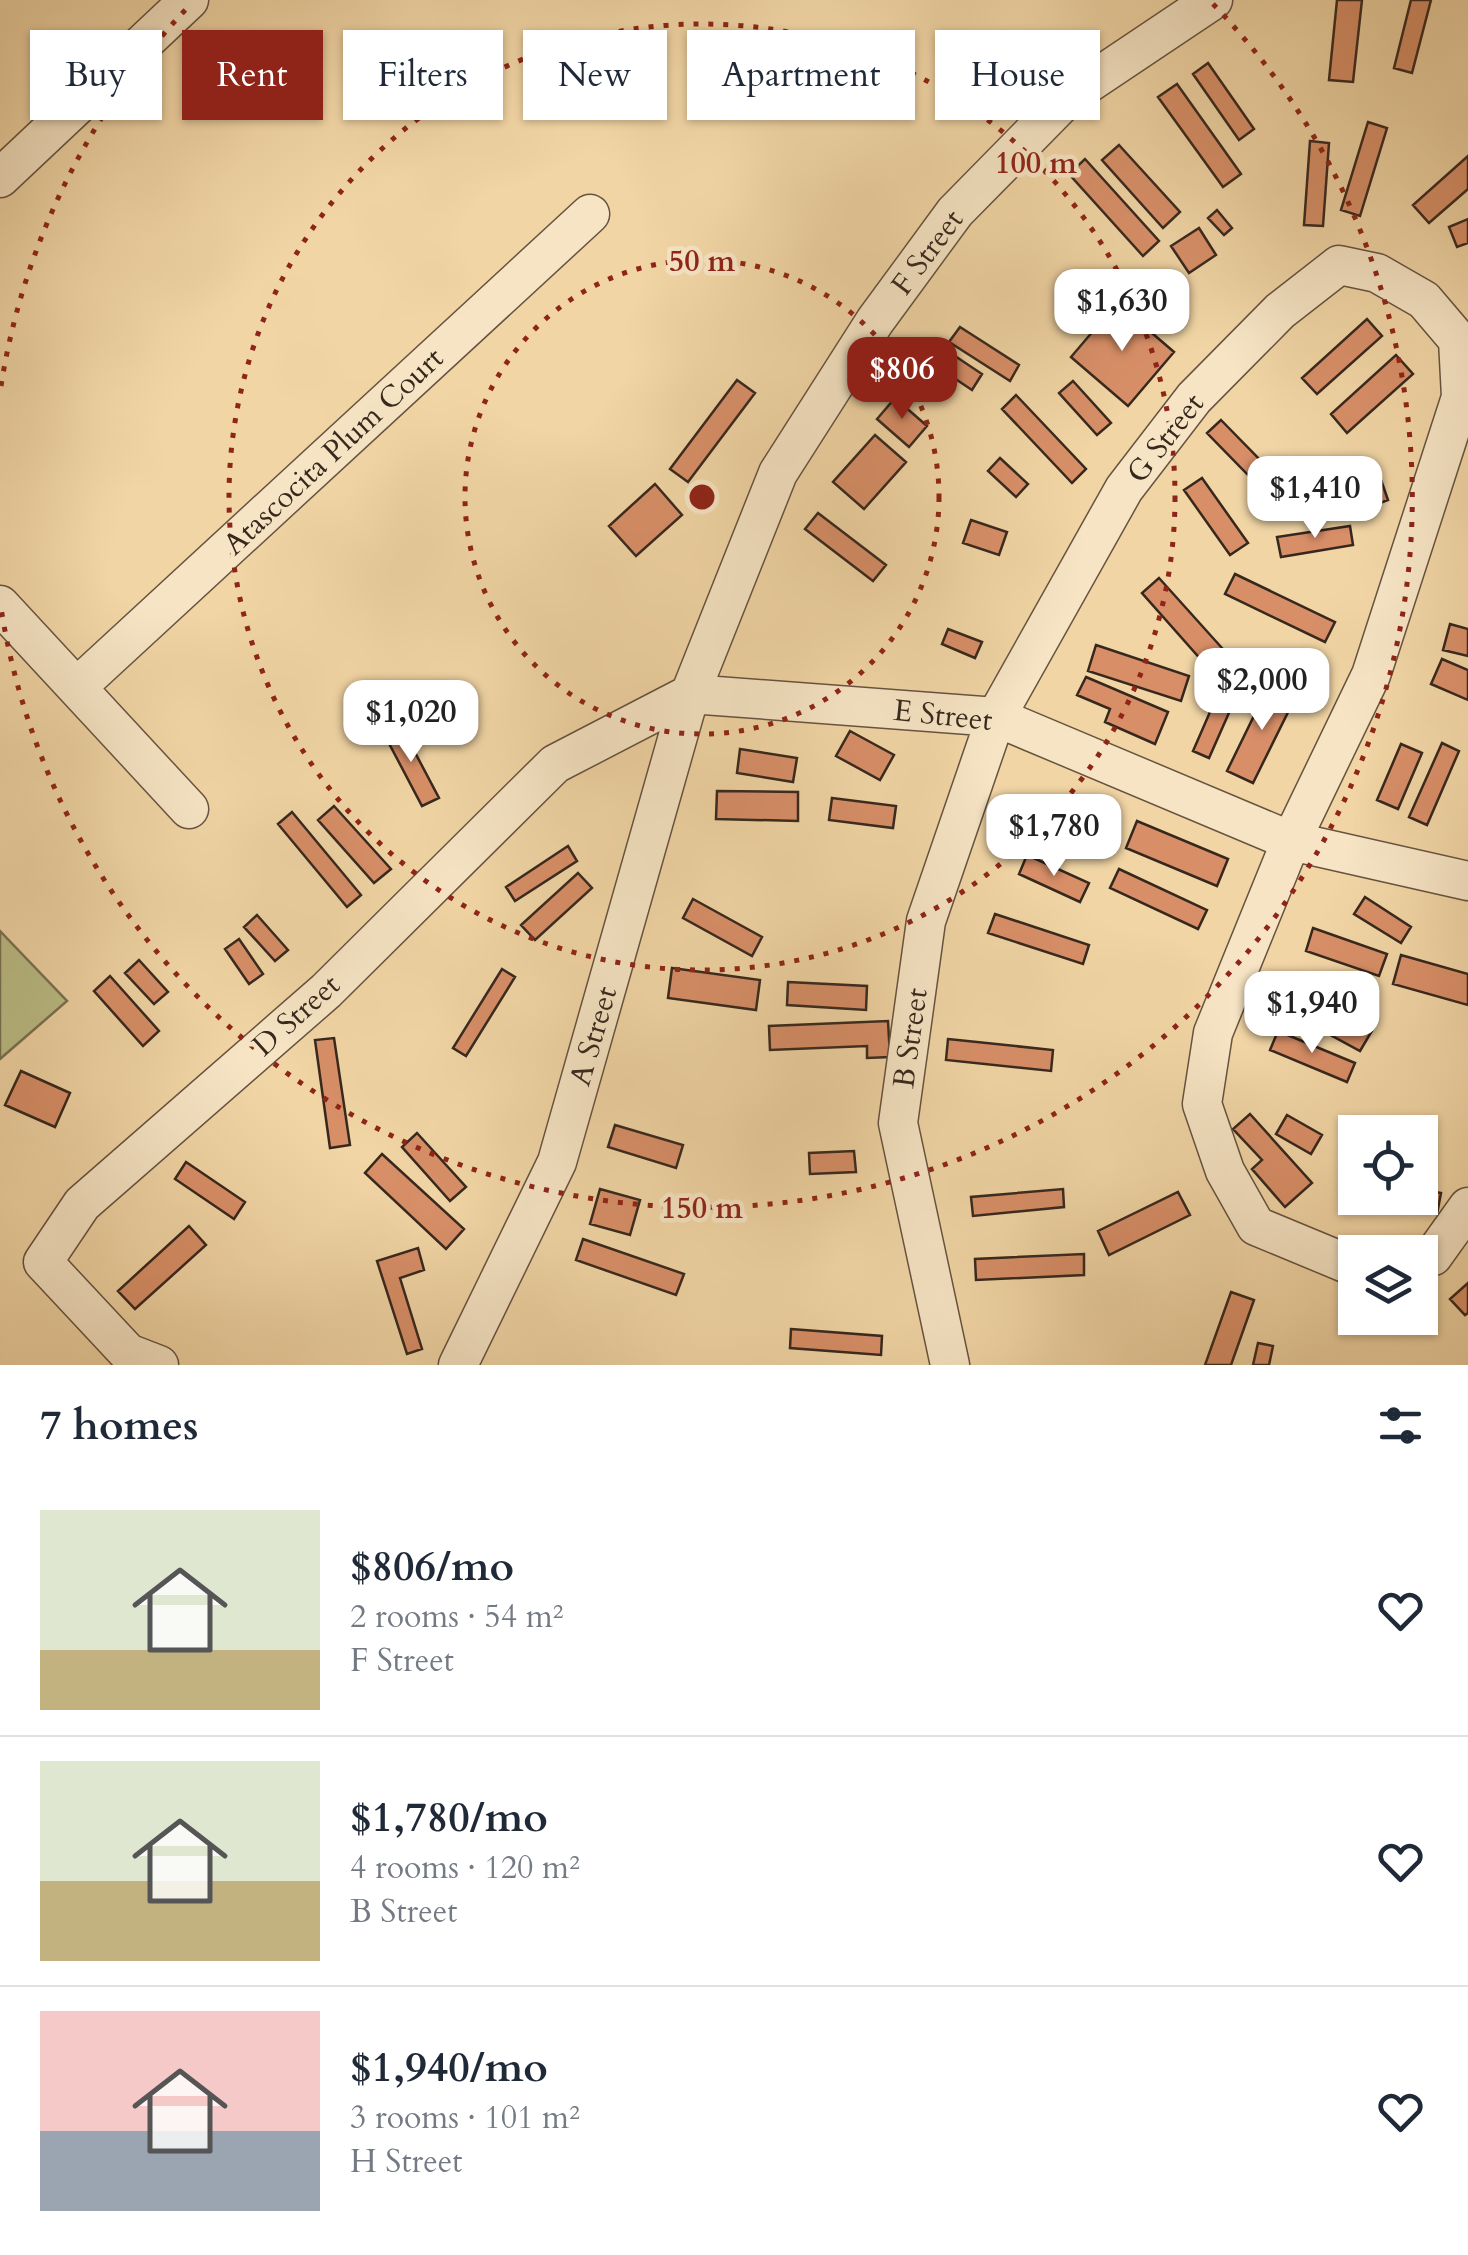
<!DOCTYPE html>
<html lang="en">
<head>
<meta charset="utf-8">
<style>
  :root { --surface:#fff; --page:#f2f2f3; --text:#1f2937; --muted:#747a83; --line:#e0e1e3; --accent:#8f2418 }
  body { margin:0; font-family:Cardo,serif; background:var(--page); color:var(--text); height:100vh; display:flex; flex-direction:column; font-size:38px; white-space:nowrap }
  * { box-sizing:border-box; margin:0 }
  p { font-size:32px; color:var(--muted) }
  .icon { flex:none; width:55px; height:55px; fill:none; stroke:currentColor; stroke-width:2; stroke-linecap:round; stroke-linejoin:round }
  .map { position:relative; height:1365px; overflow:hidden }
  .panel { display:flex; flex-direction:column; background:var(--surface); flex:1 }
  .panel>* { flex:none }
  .guide { position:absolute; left:30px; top:30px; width:1410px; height:90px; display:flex; gap:20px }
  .fabs { position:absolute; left:1338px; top:1115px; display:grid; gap:20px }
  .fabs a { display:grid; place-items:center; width:100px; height:100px; border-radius:0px; background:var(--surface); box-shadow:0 2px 8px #0004; font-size:50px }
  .price { position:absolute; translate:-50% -85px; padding:0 22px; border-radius:20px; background:#fff; color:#222; font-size:32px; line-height:65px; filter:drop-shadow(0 2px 5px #0008) }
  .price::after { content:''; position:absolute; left:50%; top:60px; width:30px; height:22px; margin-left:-15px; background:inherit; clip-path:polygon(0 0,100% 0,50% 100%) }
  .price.active { background:var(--accent); color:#fff }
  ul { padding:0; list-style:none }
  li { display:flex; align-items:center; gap:30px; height:250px; padding:0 40px }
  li+li { border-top:2px solid var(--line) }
  li span { display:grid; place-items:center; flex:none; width:280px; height:200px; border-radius:0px; color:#555 }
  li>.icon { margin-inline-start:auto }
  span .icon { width:120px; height:120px; fill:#fffc; stroke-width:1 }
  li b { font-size:42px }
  h2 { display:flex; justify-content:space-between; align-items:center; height:120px; padding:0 40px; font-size:42px }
  .chip { padding:0 35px; border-radius:0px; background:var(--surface); box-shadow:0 2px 8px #0004; font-size:35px; line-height:90px }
  .chip.active { background:var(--accent); color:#fff }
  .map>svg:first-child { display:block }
  .green { fill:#bbbd86; stroke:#797252; stroke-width:2.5 }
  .building { fill:#d88f68; stroke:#37281e; stroke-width:2.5 }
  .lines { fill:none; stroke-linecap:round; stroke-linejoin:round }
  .street-casing { stroke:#665340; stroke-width:41 }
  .street { stroke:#f6e4c4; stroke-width:38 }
  .ring { fill:none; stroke:#8f2418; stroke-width:5; stroke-dasharray:5 10 }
  .labels { text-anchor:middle; stroke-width:9; stroke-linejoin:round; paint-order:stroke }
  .street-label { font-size:30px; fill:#37281e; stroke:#f6e4c4 }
  .centre { fill:#8f2418; stroke:#f6e4c4; stroke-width:5 }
  .ring-label { font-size:30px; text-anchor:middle; font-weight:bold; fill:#8f2418; stroke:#f6e4c4; stroke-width:9; stroke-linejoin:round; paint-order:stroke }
</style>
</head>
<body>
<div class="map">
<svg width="1468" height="1365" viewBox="0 0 1468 1365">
  <rect width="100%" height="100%" fill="#f1d5a5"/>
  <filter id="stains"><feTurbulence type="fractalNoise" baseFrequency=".002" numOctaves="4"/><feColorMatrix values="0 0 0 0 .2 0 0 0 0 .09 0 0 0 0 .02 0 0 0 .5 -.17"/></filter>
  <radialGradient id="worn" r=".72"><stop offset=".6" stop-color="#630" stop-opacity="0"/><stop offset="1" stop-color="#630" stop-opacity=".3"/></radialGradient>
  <!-- green -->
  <path class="green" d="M0,931L67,1001L0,1059Z"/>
  <!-- building -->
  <path class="building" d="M1337,0H1362L1353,82L1329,80Z
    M1411,0H1431L1412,73L1394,68Z
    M1208,63L1254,129L1239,140L1193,74Z
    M1177,84L1241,174L1223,187L1158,97Z
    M1368,122L1387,128L1360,216L1341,210Z
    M1310,141L1329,143L1323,226L1304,225Z
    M1119,145L1180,212L1163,228L1102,160Z
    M1468,156V189L1429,223L1413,205Z
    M1085,159L1159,241L1143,256L1069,174Z
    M1217,210L1232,228L1224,235L1208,218Z
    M1468,219V243L1457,247L1449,227Z
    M1199,228L1216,255L1189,273L1171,246Z
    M1117,303L1174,352L1128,406L1071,357Z
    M1367,319L1382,336L1317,394L1302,378Z
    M960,327L1019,365L1010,381L949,342Z
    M931,340L982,374L972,390L921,356Z
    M1396,355L1413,374L1347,433L1331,414Z
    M737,380L755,393L688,482L670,469Z
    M1073,381L1111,423L1097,435L1059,393Z
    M1016,395L1086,469L1072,483L1002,409Z
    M895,398L927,426L909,447L877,419Z
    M1221,420L1264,464L1250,477L1207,433Z
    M875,435L906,462L864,509L833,482Z
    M1000,458L1028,484L1016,497L988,471Z
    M1380,477L1388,500L1338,519L1328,497Z
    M1202,478L1248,543L1230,555L1184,490Z
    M655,484L682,515L636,556L609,526Z
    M818,513L886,565L873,581L805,529Z
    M971,520L1007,532L999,555L963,543Z
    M1350,526L1353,545L1281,557L1277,537Z
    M1235,574L1335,622L1325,642L1225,594Z
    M1159,578L1222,648L1204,663L1142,593Z
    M1450,624L1468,629V656L1443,650Z
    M948,629L982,642L975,658L942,644Z
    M1096,645L1189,676L1181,701L1088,671Z
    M1442,659L1468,670V700L1431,684Z
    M1227,673L1243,681L1209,758L1193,751Z
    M1086,677L1168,712L1155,744L1105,722L1110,709L1077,695Z
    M1270,683L1296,696L1253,783L1227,771Z
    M400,724L439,798L422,806L383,732Z
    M850,731L894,755L880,780L836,756Z
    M1442,743L1459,751L1427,825L1409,817Z
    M1401,744L1422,753L1398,809L1377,800Z
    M740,749L797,758L793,782L737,773Z
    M717,791L798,792V821L716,819Z
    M832,798L896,806L893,828L829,820Z
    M334,806L391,869L374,883L318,820Z
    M292,812L361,895L347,907L278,824Z
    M1137,821L1228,859L1217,886L1126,848Z
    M568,846L577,861L515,901L506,887Z
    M1027,855L1089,883L1080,902L1019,874Z
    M1119,869L1207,910L1198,929L1110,888Z
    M578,873L592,888L535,940L521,925Z
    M1365,897L1411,927L1401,943L1354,914Z
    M693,899L762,937L752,956L683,918Z
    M995,914L1089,945L1083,964L988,933Z
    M257,915L288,950L275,961L244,927Z
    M1313,928L1387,954L1379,976L1306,951Z
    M239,939L263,974L249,984L225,949Z
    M1401,955L1468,974V1005L1393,984Z
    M139,960L168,992L154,1004L125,973Z
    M672,968L760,980L756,1010L668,998Z
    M502,969L515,977L466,1056L453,1048Z
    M110,976L159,1031L143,1046L94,991Z
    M1294,979L1376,1024L1360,1051L1279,1007Z
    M788,982L867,986L866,1010L787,1005Z
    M888,1021L890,1057L867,1058V1046L770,1050L769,1026Z
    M1278,1031L1355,1063L1347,1082L1270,1050Z
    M334,1038L350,1145L330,1148L315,1040Z
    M948,1039L1053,1050L1051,1071L946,1060Z
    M21,1071L70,1093L55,1127L5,1105Z
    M1250,1114L1312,1183L1285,1207L1252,1169L1262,1160L1233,1129Z
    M1287,1115L1322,1135L1311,1154L1276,1134Z
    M615,1125L683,1145L676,1168L608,1147Z
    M417,1133L466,1187L450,1201L402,1147Z
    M854,1151L856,1172L810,1174L809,1153Z
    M382,1154L464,1229L446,1249L365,1173Z
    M186,1162L245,1202L234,1219L175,1179Z
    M600,1189L640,1200L630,1235L590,1224Z
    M1063,1189L1064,1207L973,1216L971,1197Z
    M1420,1189L1441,1193L1437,1214L1368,1201L1420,1198Z
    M1178,1192L1190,1215L1109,1255L1098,1231Z
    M189,1226L206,1245L135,1309L118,1291Z
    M583,1239L684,1274L676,1295L576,1260Z
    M418,1248L424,1270L400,1278L422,1349L407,1354L377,1261Z
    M1084,1254V1275L976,1280L975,1259Z
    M1468,1283V1313L1465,1315L1450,1299Z
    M1231,1292L1254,1300L1231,1365H1205Z
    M791,1329L882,1336L881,1355L790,1348Z
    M1258,1343L1273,1346L1269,1365H1253Z"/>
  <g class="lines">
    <defs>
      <path id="street" d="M0,178L189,0
        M0,605L189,809
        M77,687L590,214
        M690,694L996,717L1291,841L1468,881
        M1420,1258L1433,1256L1468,1207
        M159,1365L128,1353L43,1262L82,1204L326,991L555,764L690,694
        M458,1365L557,1162L690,694L778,473L875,321L955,212L1068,97L1213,0
        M950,1365L898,1123L926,921L996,717L1124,489L1194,398L1280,311L1339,265L1377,273L1424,300L1458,340L1461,397L1371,675L1291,841L1213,1033L1202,1104L1225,1171L1256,1226L1355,1267"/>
    </defs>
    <!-- street casing -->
    <use href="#street" class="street-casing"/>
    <!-- street -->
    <use href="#street" class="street"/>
  </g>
  <!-- distance rings -->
  <g class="ring">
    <circle cx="702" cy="497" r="237"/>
    <circle cx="702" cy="497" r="473"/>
    <path d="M1 386A710 710 0 0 1 191 4M1213 4A710 710 0 1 1 1 608"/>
  </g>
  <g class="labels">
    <!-- street labels -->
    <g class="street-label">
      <text transform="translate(927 252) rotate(-53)" y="10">F Street</text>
      <text transform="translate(1165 438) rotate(-52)" y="10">G Street</text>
      <text transform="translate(333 451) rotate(-43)" y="10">Atascocita Plum Court</text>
      <text transform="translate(943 715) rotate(6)" y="10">E Street</text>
      <text transform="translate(296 1015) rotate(-42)" y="10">D Street</text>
      <text transform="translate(593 1036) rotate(-74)" y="10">A Street</text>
      <text transform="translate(910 1038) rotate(-82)" y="10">B Street</text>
    </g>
  </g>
  <circle cx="702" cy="497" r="15" class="centre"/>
  <g class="ring-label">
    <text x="1036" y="173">100 m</text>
    <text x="702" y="271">50 m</text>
    <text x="702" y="1218">150 m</text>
  </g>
  <rect width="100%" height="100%" filter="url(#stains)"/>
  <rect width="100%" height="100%" fill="url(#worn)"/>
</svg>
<div class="fabs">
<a><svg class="icon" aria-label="locate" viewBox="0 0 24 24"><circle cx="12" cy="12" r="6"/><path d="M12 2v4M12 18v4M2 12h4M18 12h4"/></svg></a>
<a><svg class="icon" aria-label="layers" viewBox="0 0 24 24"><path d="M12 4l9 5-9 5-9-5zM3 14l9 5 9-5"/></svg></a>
</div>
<b class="price" style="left:1122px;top:354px">$1,630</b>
<b class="price active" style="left:902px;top:422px">$806</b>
<b class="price" style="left:1315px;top:541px">$1,410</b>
<b class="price" style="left:1262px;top:733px">$2,000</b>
<b class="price" style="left:411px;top:765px">$1,020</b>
<b class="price" style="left:1054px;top:879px">$1,780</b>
<b class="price" style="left:1312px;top:1056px">$1,940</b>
<div class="guide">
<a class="chip">Buy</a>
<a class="chip active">Rent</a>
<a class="chip">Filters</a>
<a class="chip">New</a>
<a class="chip">Apartment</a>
<a class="chip">House</a>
</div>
</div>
<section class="panel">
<h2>7 homes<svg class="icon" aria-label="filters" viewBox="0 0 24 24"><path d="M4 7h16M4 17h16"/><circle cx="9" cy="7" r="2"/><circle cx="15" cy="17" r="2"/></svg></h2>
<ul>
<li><span style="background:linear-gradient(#dfe7d0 70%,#c2b280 0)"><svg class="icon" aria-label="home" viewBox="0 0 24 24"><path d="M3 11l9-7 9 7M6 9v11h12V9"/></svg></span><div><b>$806/mo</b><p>2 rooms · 54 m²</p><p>F Street</p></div><svg class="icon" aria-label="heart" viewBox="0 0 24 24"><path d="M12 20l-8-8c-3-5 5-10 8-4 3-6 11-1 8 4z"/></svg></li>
<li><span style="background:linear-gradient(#dfe7d0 60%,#c2b280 0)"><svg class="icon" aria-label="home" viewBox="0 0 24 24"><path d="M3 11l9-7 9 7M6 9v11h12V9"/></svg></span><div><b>$1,780/mo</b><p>4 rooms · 120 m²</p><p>B Street</p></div><svg class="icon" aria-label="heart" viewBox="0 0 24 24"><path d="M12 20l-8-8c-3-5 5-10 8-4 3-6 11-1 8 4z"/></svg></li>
<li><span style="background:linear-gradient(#f6c9c9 60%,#9aa5b1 0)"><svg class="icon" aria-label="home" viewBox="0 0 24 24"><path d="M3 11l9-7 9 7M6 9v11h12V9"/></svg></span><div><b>$1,940/mo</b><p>3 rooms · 101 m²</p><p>H Street</p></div><svg class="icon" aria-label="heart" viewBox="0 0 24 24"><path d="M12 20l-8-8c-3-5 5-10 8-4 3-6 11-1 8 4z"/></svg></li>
</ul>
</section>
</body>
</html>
